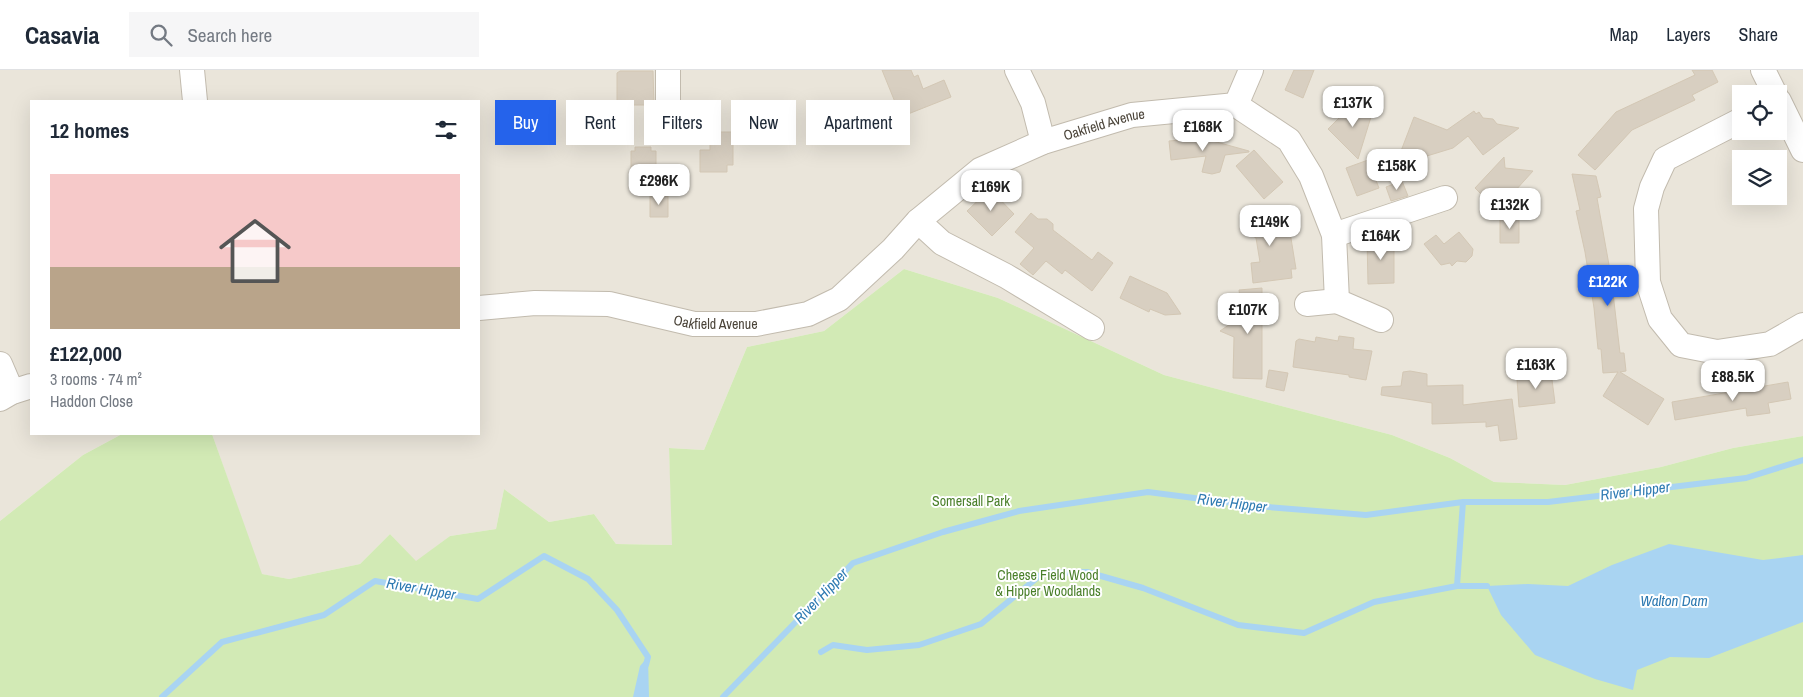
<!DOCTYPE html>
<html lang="en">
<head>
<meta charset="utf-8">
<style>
  :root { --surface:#fff; --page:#f6f6f7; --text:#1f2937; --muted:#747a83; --line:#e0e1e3; --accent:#2563eb }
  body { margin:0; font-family:"Archivo Narrow",sans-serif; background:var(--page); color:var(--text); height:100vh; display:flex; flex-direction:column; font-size:19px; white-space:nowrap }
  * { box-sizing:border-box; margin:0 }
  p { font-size:16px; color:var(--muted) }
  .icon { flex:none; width:28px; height:28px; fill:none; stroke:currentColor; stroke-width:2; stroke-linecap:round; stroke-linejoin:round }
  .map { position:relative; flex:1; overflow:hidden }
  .panel { position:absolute; left:30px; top:30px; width:450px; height:335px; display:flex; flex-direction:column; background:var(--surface); border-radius:0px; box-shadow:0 5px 20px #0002 }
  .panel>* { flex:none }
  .top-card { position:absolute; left:495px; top:30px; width:475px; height:45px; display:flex; gap:10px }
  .tools { position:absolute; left:1732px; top:15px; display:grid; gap:10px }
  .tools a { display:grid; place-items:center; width:55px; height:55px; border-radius:0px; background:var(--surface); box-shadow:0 5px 20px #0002; font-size:25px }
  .price { position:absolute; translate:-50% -42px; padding:0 11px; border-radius:10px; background:#fff; color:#222; font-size:16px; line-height:32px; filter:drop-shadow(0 1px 2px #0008) }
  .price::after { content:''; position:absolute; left:50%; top:30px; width:15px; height:11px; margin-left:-8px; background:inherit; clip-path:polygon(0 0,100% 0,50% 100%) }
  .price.current { background:var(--accent); color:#fff }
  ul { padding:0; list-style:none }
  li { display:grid; align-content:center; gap:10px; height:265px; padding:0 20px }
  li+li { border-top:1px solid var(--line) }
  li span { display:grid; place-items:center; height:155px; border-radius:0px; color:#555 }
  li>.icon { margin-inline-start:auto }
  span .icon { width:90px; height:90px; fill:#fffc; stroke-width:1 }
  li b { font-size:21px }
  h2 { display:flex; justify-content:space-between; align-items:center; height:60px; padding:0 20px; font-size:21px }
  .tag { padding:0 18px; border-radius:0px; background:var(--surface); box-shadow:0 5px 20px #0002; font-size:18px; line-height:45px }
  .tag.current { background:var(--accent); color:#fff }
  header { display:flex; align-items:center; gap:30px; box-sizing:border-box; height:70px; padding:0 25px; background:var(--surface); border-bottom:1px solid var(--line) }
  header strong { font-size:24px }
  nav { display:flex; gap:28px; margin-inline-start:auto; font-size:18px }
  .search { width:350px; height:45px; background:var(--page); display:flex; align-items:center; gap:12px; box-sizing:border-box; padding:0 18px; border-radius:0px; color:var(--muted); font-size:19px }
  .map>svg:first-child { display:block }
  .residential { fill:#eae5da; fill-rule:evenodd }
  .green { fill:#d2eab5 }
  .water { fill:#a9d4f2 }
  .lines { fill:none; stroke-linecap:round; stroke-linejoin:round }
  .stream { stroke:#a9d4f2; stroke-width:6 }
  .building { fill:#d8cfc1; stroke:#d3c7b4 }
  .minor-casing { stroke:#c2bbae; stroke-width:26 }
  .minor { stroke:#fff; stroke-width:24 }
  .labels { text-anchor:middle; stroke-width:4; stroke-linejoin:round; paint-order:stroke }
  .street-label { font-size:14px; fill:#4b4439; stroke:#fff }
  .park-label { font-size:14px; fill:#4a7f2a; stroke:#fff }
  .water-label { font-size:15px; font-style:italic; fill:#2e7ab2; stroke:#fff }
</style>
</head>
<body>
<header>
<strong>Casavia</strong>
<div class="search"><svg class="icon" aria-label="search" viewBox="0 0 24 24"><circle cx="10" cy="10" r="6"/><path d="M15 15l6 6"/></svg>Search here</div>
<nav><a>Map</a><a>Layers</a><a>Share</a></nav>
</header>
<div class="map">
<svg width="1803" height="627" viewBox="0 0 1803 627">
  <rect width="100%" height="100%" fill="#f6f3ec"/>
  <!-- residential -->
  <path class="residential" d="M0,0H1803V366L1733,378L1661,397L1565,415L1494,412L1450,388L1392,365L1164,305L998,228L904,199L824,261L747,277L704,380L669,378L673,475L616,474L594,444L549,452L504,419L496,459L450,466L416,492L390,464L360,494L289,509L261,504L212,364H479V31H31V364H122L83,385L0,451ZM1741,24H1779V61H1741ZM1741,89H1779V126H1741Z"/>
  <!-- green -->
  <path class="green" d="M904,199L998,228L1164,305L1392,365L1450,388L1494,412L1565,415L1661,397L1733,378L1803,366V627H0V451L83,385L122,364H212L262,504L289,509L360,494L390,464L416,491L450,466L496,459L504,419L549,452L594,444L616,474L672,475L669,378L704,380L747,277L824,261Z"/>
  <!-- water -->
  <path class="water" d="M1669,474L1763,490L1803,485V552L1709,588L1670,587L1637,600L1633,620L1595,609L1535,585L1501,545L1487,516L1528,514L1568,516L1612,495Z
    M648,587L649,627H633L640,596Z"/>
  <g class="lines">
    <!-- stream -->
    <path class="stream" d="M1457,516L1463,432
      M821,582L833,575L867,580L919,575L981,554L1043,503L1087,502L1143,518L1238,555L1304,563L1374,532L1457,516H1487
      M162,627L222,572L324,545L375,511L478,529L544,486L588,509L617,540L648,587L646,595
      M723,627L853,493L943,462L1019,441L1148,422L1256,436L1366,445L1463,432H1548L1746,408L1803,390"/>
  </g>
  <!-- building -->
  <path class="building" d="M882,0H911L914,7L918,5L923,19L944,10L951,27L903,46L897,30L895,32Z
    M1294,0H1314L1303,28L1285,20Z
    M1692,0H1712L1718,12L1692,25L1695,30L1632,60L1595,100L1578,85L1616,42L1695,5Z
    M620,1H653L654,35H617V3Z
    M1375,34L1358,89L1328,59L1350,37L1353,40Z
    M1474,41L1476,44L1479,42L1483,48L1493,49L1497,54L1519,58L1483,85L1468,66L1453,78L1404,93L1401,81L1414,47L1447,60Z
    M710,62H733V95H727V102H700V80H710Z
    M1202,68L1249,81V82L1225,85L1220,102L1212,104L1202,102L1206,86L1171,90L1169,71Z
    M635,77H651V81H656V104H631V81H635Z
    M1254,80L1283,112L1264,129L1236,96Z
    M1504,87L1505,98L1533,101L1496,142L1480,128L1483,126L1475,118Z
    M1368,90L1379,118L1357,126L1346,98Z
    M1572,104L1596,106L1601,127L1597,128L1611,206L1620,283H1624L1626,301L1620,302L1664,329L1648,355L1603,326L1618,302L1603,303L1601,279H1598L1594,238L1585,182L1576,141L1580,140Z
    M1402,111L1408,126L1391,131L1386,117Z
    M990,119L1014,144L992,166L967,141Z
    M650,126H668V147H650Z
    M1271,138L1274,153L1284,152L1285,156H1289L1296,199H1291L1292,208L1253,213L1251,193L1260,192L1256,168L1240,157L1250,142Z
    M1031,143L1038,149H1047L1053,154V160L1092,190L1098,182L1113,193L1092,221L1065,200L1062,204L1046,191L1033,205L1020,194L1034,178L1015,162Z
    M1500,148H1519V173H1500Z
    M1459,162L1473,179L1472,186L1466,192L1457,191L1452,196L1450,193L1441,195L1424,174L1436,165L1444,174Z
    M1367,168H1394V213L1368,214Z
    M1130,206L1167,223L1181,244L1165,245L1150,239L1149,242L1120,228Z
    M1262,218V309L1233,308L1234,267L1220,261L1236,250L1235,236H1241L1239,220Z
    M1339,266L1354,268L1353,279L1372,281L1366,310L1349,307V305L1293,297L1296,271L1299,269L1315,272L1316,267L1338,271Z
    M1269,300L1288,303L1284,321L1266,317Z
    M1410,301L1427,304V316L1463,315V335L1512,329L1517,369L1500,371L1498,355L1486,357V352L1432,354V333L1381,325L1382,317L1401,316L1403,302Z
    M1551,302L1555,333L1519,337L1517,309Z
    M1788,312L1791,329L1768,333L1770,343L1747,346L1746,338L1675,350L1672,332Z"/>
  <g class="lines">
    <defs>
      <g id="minor">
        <path d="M192,0L195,31"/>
        <path d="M1017,0L1033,33L1043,72"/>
        <path d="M1763,0L1775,24"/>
        <path d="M1779,31L1803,80"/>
        <path d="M1236,35L1251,0"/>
        <path d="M1741,50L1665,89L1652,117L1646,139L1648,212L1660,249L1681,275L1717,282L1770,274L1803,255"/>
        <path d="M668,59V0"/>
        <path d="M918,151L942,173L1006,206L1092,258"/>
        <path d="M1334,165L1445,128"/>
        <path d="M1307,234L1337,231"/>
        <path id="s1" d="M479,238L535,233L609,234L694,254H756L808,244L839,229L893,179L918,151L980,100L1043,72L1132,45L1236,35L1289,70L1311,106L1334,165L1337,231L1381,250"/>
        <path d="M0,294L12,322"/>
        <path d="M0,329L12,322L31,316"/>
      </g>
    </defs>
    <!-- minor casing -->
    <use href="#minor" class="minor-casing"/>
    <!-- minor -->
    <use href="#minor" class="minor"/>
  </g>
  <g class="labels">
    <!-- street labels -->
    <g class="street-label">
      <text dy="5" stroke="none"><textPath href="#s1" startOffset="691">Oakfield Avenue</textPath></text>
      <text dy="5" stroke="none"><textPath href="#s1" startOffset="239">Oakfield Avenue</textPath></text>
    </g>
    <!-- park labels -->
    <g class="park-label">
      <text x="971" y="436">Somersall Park</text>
      <text x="1048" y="510">Cheese Field Wood<tspan x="1048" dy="16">&amp; Hipper Woodlands</tspan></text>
    </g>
    <!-- water labels -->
    <g class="water-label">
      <text transform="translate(1635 421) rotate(-7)" y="5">River Hipper</text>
      <text transform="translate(1232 433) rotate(7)" y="5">River Hipper</text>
      <text transform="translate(421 519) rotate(10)" y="5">River Hipper</text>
      <text transform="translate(821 526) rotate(-46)" y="5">River Hipper</text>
      <text x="1674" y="536">Walton Dam</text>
    </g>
  </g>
</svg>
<div class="tools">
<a><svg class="icon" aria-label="locate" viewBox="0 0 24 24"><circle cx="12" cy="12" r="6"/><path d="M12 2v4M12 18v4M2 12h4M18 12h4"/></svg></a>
<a><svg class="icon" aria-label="layers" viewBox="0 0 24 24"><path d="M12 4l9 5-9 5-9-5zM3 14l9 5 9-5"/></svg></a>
</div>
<b class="price" style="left:1353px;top:58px">£137K</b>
<b class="price" style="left:1203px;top:82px">£168K</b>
<b class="price" style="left:1397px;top:121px">£158K</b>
<b class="price" style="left:659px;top:136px">£296K</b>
<b class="price" style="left:991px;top:142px">£169K</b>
<b class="price" style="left:1510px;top:160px">£132K</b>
<b class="price" style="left:1270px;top:177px">£149K</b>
<b class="price" style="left:1381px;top:191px">£164K</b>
<b class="price current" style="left:1608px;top:237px">£122K</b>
<b class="price" style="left:1248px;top:265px">£107K</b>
<b class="price" style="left:1536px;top:320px">£163K</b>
<b class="price" style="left:1733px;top:332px">£88.5K</b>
<div class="top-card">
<a class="tag current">Buy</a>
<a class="tag">Rent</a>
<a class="tag">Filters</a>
<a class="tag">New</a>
<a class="tag">Apartment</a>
</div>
<section class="panel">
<h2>12 homes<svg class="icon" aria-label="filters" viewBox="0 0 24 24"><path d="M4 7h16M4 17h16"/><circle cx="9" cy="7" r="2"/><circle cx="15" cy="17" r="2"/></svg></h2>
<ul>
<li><span style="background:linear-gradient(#f6c9c9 60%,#b9a48a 0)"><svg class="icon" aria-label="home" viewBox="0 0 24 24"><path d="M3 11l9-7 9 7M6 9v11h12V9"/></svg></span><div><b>£122,000</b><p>3 rooms · 74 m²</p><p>Haddon Close</p></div></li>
</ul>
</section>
</div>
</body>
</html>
